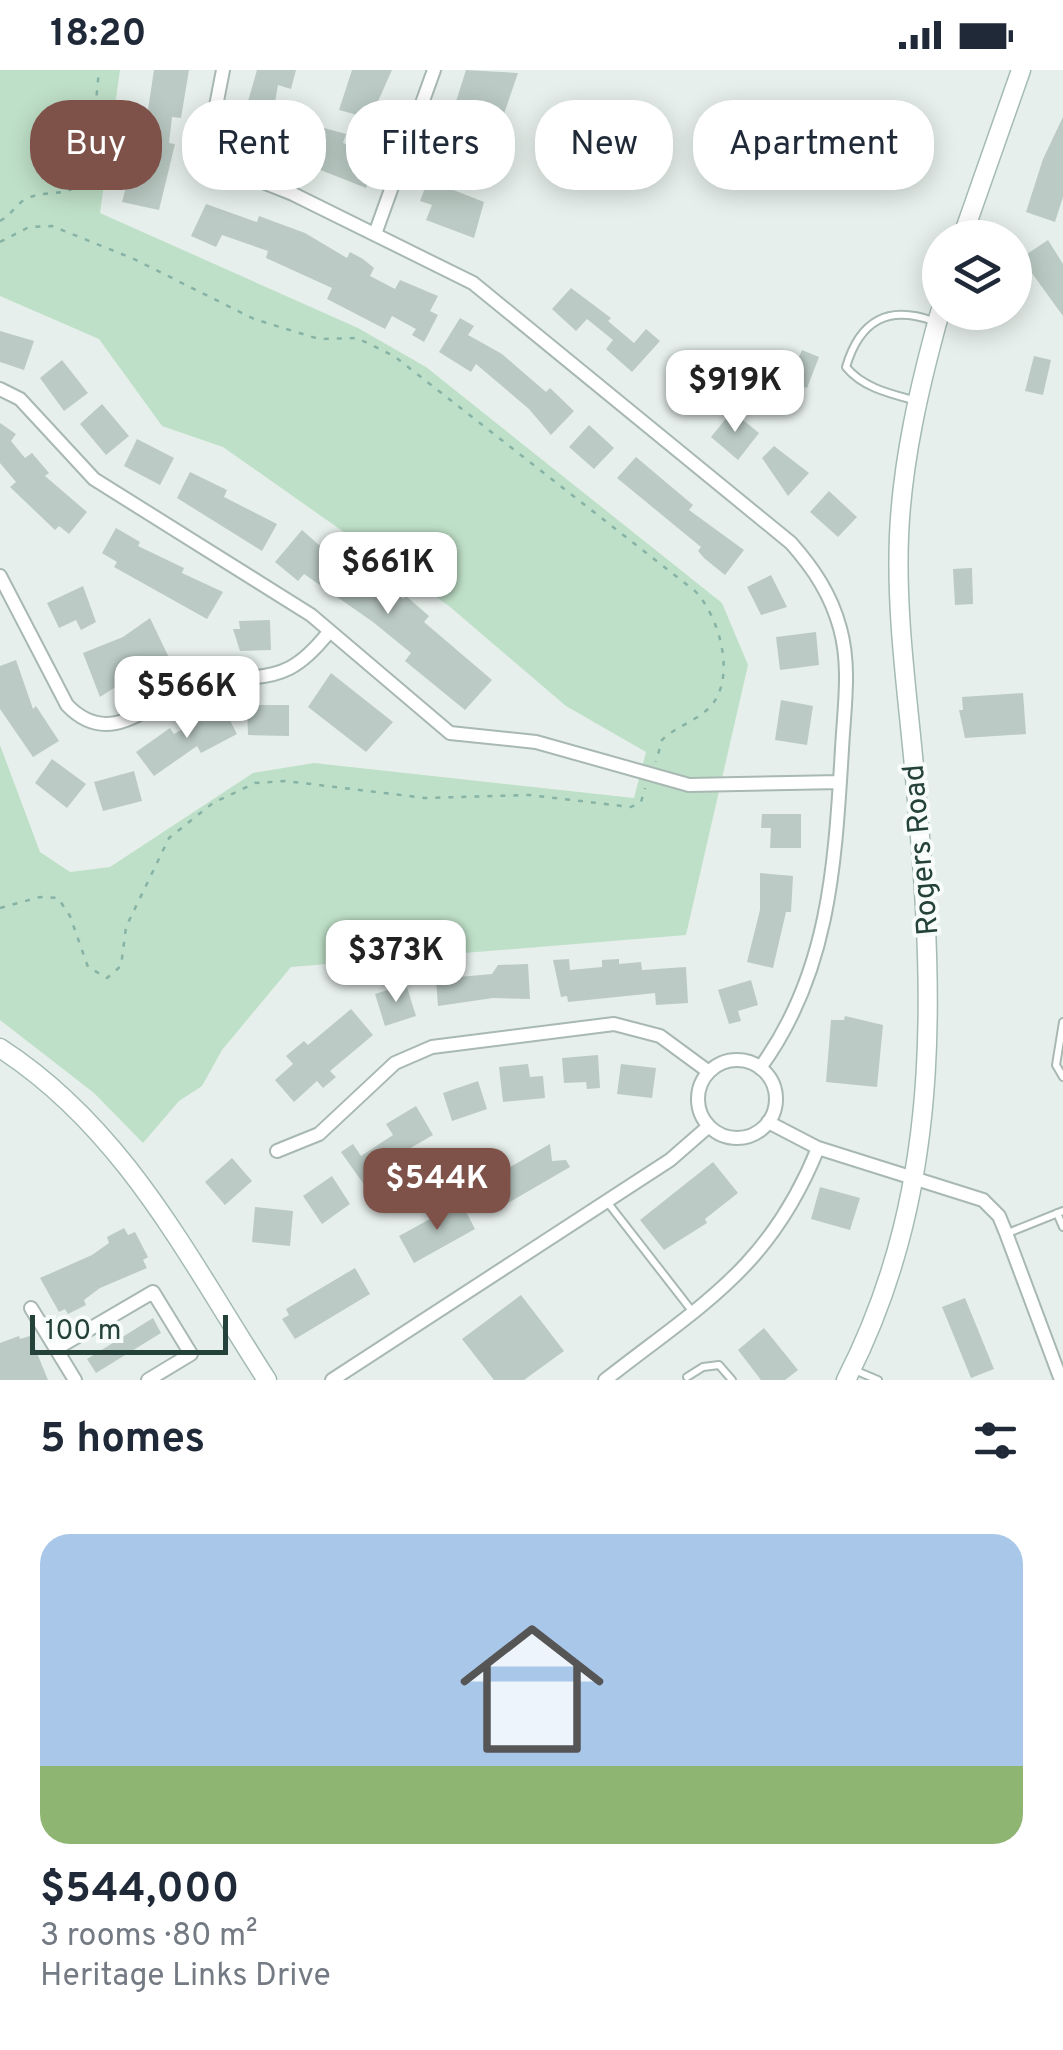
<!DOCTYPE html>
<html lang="en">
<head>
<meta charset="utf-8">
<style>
  :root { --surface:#fff; --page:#f6f6f7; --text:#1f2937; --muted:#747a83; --accent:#7f5249 }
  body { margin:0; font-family:Overpass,sans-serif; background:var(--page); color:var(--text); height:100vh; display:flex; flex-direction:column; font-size:38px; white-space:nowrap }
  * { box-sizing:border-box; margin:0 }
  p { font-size:32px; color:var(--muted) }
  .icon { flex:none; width:55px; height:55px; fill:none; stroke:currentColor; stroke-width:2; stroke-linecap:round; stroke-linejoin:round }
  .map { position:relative; height:1310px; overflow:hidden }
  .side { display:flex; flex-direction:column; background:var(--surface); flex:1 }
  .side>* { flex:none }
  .banner { position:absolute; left:30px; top:30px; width:1005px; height:90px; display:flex; gap:20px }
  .controls { position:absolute; left:922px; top:150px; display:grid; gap:20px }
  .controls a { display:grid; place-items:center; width:110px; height:110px; border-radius:50%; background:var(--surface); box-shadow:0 5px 25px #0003; font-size:50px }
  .scale { position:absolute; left:30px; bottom:25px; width:198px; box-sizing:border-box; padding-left:10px; border:5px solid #24423a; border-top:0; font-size:28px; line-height:35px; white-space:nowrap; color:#24423a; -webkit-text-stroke:8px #f7fbf9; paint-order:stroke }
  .price { position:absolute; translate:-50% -85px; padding:0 22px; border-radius:20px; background:#fff; color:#222; font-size:32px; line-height:65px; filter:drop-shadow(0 2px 5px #0008) }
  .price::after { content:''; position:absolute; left:50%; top:60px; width:30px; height:22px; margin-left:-15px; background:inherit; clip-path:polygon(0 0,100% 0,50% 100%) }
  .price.on { background:var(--accent); color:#fff }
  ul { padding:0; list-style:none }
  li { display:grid; align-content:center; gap:20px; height:530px; padding:0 40px }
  li span { display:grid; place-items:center; height:310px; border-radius:30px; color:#555 }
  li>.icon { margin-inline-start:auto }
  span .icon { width:180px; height:180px; fill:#fffc; stroke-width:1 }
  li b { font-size:42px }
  h2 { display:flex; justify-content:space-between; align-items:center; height:120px; padding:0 40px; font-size:42px }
  .pill { padding:0 35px; border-radius:40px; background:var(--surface); box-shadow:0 5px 25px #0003; font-size:35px; line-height:90px }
  .pill.on { background:var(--accent); color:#fff }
  .status { display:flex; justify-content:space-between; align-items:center; height:70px; padding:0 50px; background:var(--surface); direction:ltr }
  .status svg { height:28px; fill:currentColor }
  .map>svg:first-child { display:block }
  .green { fill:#bfe0c8 }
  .building { fill:#bbcac4 }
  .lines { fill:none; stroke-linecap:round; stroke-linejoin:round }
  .lane-casing { stroke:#a8b8b2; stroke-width:10 }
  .street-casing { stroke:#a8b8b2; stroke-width:16 }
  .secondary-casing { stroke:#a4bbb3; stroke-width:21 }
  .path { stroke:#86b3a5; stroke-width:2.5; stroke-dasharray:5 8; stroke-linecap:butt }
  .lane { stroke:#fff; stroke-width:6 }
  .street { stroke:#fff; stroke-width:12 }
  .secondary { stroke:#fff; stroke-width:18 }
  .labels { text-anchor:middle; stroke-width:8; stroke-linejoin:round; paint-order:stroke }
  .street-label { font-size:30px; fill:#24423a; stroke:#f7fbf9 }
</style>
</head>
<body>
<div class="status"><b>18:20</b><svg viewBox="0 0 49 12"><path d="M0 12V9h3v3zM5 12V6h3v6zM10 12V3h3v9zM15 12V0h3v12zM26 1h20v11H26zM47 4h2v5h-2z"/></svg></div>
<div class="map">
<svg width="1063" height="1310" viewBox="0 0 1063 1310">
  <rect width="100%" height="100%" fill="#e6efeb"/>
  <!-- green -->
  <path class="green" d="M0,0H120L100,143L358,258L426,297L722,533L748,595L686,865L291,897L222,980L202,1016L179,1031L143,1073L94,1023L0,950V675L40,782L70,802L110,797L253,703L314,693L634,728L646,682L566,636L449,536L223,377L162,356L99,269L0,226Z"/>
  <!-- building -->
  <path class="building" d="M154,0H189L181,48L172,47L169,73L175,74L159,140L122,132L140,65L144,66Z
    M257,0H296L291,19L278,15L273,44L346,64L343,73L377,85L366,118L318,99L323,83L292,75L290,84L251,77L254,61L240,59Z
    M352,0H392L375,38L390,42L387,53L339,40Z
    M466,0L518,3L484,102L436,88L441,73L458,78L467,43L454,38Z
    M1063,47V127L1055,152L1026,142L1043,89Z
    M428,110L484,132L474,168L426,150L432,135L420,131Z
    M206,134L257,152L259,146L305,163L347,188L350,182L363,189L374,198L370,206L395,219L400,210L438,226L430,241L438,245L424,272L412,265L416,259L392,246L385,259L327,229L332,218L266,188L268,181L222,165L216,177L191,166Z
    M1048,170L1063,194V246L1021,188Z
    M571,218L611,248L608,251L634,273L646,259L660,271L632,302L606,279L613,270L587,249L576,261L552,239Z
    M460,248L474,256L468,265L502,284L546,322L550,318L574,341L551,365L529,339L476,294L471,302L439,282Z
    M0,261L34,271L24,300L0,292Z
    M802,280L819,287L807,318L789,310Z
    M1034,286L1051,290L1043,325L1025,321Z
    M62,290L88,323L64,341L40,308Z
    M102,334L129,366L106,385L80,354Z
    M732,341L759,363L738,390L711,367Z
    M0,353L16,364L11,371L25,388L32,383L49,403L45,406L87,442L69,464L59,456L55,460L10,417L16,412L0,393Z
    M589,355L614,378L594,399L569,377Z
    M137,369L174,388L160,415L124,396Z
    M774,376L809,403L788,426L762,388Z
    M636,387L693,435L689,440L744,480L725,505L704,488L698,481L701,477L617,408Z
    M190,402L227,420L224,427L277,454L262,481L177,428Z
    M829,421L857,447L838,467L810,442Z
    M116,458L140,472L138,476L184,498L182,503L223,522L207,549L114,497L117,492L102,483Z
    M302,460L335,489L342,482L372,508L375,504L403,529L406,526L429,546L424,552L492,610L465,640L405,591L411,583L373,552L304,504L298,511L275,492Z
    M972,498L973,534L955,535L953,499Z
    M771,505L787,537L761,545L747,517Z
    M83,516L96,552L81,560L76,550L59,558L47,533Z
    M150,548L172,594L160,600L154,589L128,602L131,607L100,627L83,583L123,567Z
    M270,550L271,580L240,581L233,559H240L239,551Z
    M816,562L819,595L780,600L776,567Z
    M16,590L33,639L36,636L59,671L33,687L0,639V596Z
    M331,603L393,652L366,682L308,637Z
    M1023,623L1026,664L965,668L959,640H963L962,627Z
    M781,630L813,636L807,675L775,670Z
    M247,635H289V666L248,665Z
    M223,637L237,664L201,683L197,676L154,706L136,682L170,658L174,664Z
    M52,689L86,714L67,738L35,713Z
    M134,701L142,731L103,741L94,712Z
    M762,744H801V778H770L771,758H761Z
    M760,803L793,806L791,842H786L773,898L747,892L760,840Z
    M569,889L570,900L602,897V890L619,889V894L641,892L642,900L686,897L688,933L656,935L655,923L568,932L567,926L561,927L553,890Z
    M528,894L530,929L493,928L438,936L436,909L492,904L498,895Z
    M751,910L758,935L738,941L741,951L729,954L718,920Z
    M406,914L416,946L385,956L375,924Z
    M351,939L373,965L330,1001L336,1007L323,1018L317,1011L294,1032L275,1010L293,994L286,986L304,971L308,975Z
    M845,946L883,955L877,1017L826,1012L831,950H844Z
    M598,985L600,1018L587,1019L586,1012L564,1013L562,988Z
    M528,994L530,1007L543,1006L545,1028L503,1032L499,997Z
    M621,994L656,998L652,1028L617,1024Z
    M478,1011L487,1039L452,1051L443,1023Z
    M416,1036L433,1065L388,1091L392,1098L365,1116L341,1082L353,1074L361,1086L393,1065L386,1054Z
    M550,1074L552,1091L566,1090L570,1097L496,1140L481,1114Z
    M232,1088L252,1111L225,1135L205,1112Z
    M713,1092L738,1123L705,1149L707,1153L664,1180L640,1150Z
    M332,1106L350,1134L322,1154L303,1126Z
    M820,1117L860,1128L850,1160L811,1149Z
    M461,1132L475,1159L414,1193L399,1166Z
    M255,1137L293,1141L290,1176L252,1172Z
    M124,1158L128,1165L135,1162L148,1187L143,1190L147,1198L100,1218L84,1230L86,1235L68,1244L65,1239L59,1242L40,1208L92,1185L109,1173L107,1167Z
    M355,1198L370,1224L295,1269L282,1249L289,1245L286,1239Z
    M521,1225L564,1281L524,1310H494L462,1269Z
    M965,1228L994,1299L971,1308L942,1237Z
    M153,1248L161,1263L96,1303L87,1289Z
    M764,1258L798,1300L785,1310H761L738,1280Z
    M19,1266L20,1269L30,1266L48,1310H0V1273Z"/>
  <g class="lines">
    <defs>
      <path id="lane" d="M917,331C891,324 863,318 846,297C860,250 888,235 933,251
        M1063,952L1056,995L1063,1007
        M608,1133L692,1241
        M1057,1143L1063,1157
        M1008,1163L1063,1141
        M852,1299L878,1310
        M687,1307L703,1297L719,1295L732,1310"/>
      <path id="street" d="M223,0L209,72L215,93L293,124L473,213L791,473C814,499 831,525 840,558C851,597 844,639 842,679C835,793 830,902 760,998
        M375,164L434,0
        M0,319L20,329L94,409L311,545L450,663L536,672L689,715L840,712
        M0,506L67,635C112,682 153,629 198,611C210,606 224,608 237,608C282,608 301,597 329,562
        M698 1029a39 39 0 1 1 78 0a39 39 0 1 1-78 0Z
        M768,1052L818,1078L983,1130L999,1146L1006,1163L1061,1310
        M277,1081L319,1064L395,993L432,977L614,954L660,966L709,1002
        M31,1238L75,1310
        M59,1277L153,1222L191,1284L148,1310
        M332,1310L670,1090L709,1056
        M605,1310C702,1234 770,1198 818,1078"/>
      <path id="secondary" d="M962,168L1021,0
        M0,978C125,1059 188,1188 267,1310
        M846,1310C949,1109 933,902 913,686C906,613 896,540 899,466C902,391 920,314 940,242"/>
    </defs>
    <!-- lane casing -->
    <use href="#lane" class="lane-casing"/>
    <!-- street casing -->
    <use href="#street" class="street-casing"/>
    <!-- secondary casing -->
    <use href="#secondary" class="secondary-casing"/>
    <!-- path -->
    <path class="path" d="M0,151C10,146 15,136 24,130C50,115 74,136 90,95L99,0
      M0,172L29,157L52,156L134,189L254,249L319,269L357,268L394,286L695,521C720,547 738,611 708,639C694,652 675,657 662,670L656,692
      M0,838L40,827L58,828L70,846L88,897L107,908L121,896L126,857L169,768L213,733L255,713L286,711L425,728L529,725L631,737L641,732L645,718"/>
    <!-- lane -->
    <use href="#lane" class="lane"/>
    <!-- street -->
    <use href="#street" class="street"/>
    <!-- secondary -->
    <use href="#secondary" class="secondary"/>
  </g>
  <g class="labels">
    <!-- street labels -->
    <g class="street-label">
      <text transform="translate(920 780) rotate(-95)" y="10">Rogers Road</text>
    </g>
  </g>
</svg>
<div class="controls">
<a><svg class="icon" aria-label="layers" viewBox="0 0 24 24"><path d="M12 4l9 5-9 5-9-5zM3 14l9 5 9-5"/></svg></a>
</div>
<div class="scale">100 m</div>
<b class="price" style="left:735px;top:365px">$919K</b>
<b class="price" style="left:388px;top:547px">$661K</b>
<b class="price" style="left:187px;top:671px">$566K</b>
<b class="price" style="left:396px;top:935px">$373K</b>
<b class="price on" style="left:437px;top:1163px">$544K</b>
<div class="banner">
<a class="pill on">Buy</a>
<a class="pill">Rent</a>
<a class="pill">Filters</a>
<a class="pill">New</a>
<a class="pill">Apartment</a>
</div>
</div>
<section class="side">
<h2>5 homes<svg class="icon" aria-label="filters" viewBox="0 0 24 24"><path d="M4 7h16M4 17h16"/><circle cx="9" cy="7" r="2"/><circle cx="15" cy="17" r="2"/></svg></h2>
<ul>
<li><span style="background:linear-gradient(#a9c7e8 75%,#8fb573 0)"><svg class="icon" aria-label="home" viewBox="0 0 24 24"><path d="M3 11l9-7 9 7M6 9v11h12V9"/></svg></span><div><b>$544,000</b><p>3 rooms · 80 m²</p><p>Heritage Links Drive</p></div></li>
</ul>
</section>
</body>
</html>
